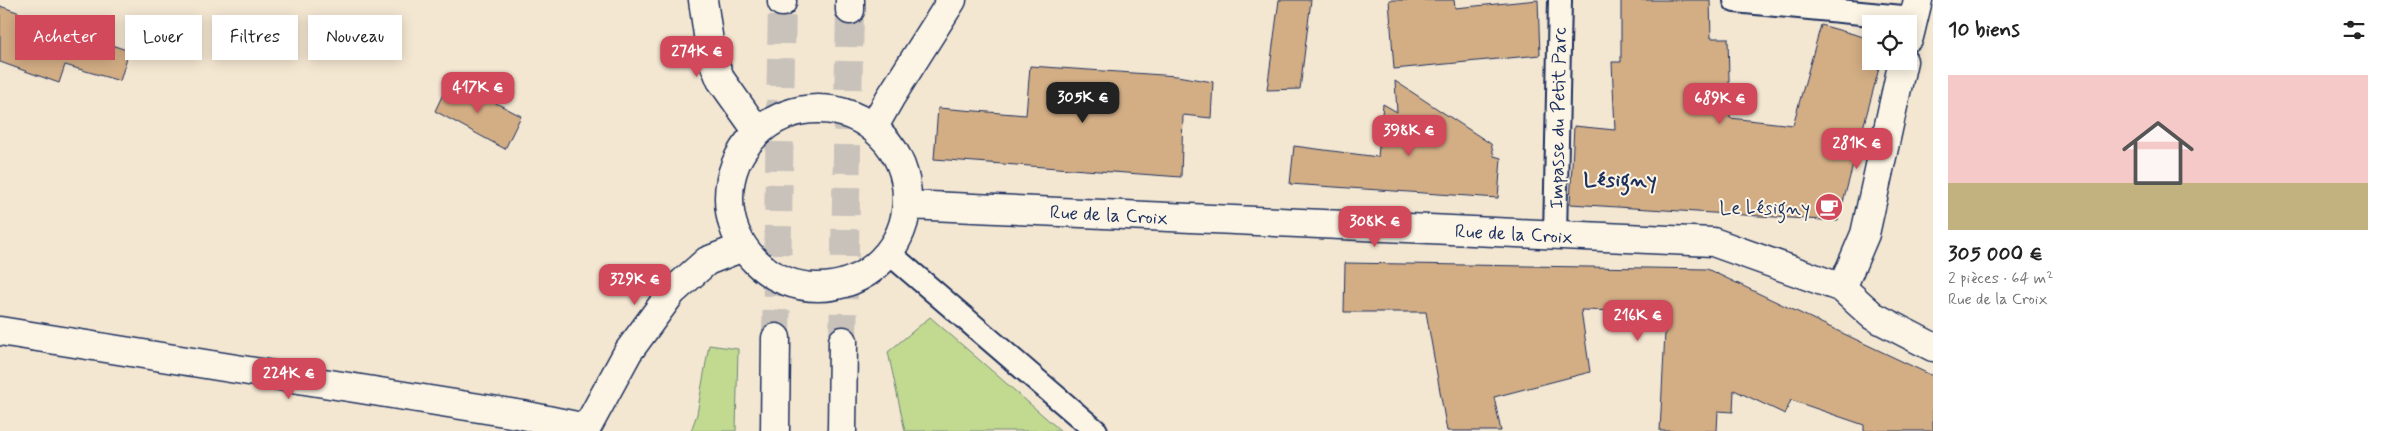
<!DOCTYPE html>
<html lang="fr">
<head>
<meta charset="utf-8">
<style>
  :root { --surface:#fff; --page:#f2f2f2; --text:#222; --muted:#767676; --line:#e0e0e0; --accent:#d1495b }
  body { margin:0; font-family:Mynerve,sans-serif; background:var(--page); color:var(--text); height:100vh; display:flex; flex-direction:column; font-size:19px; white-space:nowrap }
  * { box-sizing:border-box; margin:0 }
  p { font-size:16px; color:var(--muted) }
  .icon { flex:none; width:28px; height:28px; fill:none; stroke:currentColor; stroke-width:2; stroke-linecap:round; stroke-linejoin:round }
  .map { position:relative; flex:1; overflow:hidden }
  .sheet { display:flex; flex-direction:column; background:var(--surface); width:450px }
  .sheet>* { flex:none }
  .guide { position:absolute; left:15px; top:15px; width:475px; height:45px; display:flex; gap:10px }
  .tools { position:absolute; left:1862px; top:15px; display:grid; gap:10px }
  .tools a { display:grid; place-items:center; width:55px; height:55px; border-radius:0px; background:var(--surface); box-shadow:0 2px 12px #0003; font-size:25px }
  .price { position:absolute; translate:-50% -42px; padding:0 11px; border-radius:10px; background:var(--accent); color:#fff; font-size:16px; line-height:32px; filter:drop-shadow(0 1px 2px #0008) }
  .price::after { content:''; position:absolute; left:50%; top:30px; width:15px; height:11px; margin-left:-8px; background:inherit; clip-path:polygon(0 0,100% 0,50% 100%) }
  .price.current { background:#222; color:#fff }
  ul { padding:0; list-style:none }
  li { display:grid; align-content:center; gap:10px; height:265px; padding:0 15px }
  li+li { border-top:1px solid var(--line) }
  li span { display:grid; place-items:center; height:155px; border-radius:0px; color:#555 }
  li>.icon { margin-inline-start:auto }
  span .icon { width:90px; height:90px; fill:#fffc; stroke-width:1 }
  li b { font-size:21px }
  h2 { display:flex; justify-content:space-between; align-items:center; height:60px; padding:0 15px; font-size:21px }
  .chip { padding:0 18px; border-radius:0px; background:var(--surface); box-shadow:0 2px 12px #0003; font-size:18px; line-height:45px }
  .chip.current { background:var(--accent); color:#fff }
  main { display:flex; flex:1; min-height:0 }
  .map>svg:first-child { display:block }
  .green { fill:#c1da90; stroke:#6e8477 }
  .building { fill:#d3ae85; stroke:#1b2f5e }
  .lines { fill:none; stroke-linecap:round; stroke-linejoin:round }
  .trunk-tunnel { stroke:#c9c2bb; stroke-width:28; stroke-dasharray:28 14; stroke-linecap:butt }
  .service-casing { stroke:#1b2f5e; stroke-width:26 }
  .minor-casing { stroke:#1b2f5e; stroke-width:31 }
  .tertiary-casing { stroke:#1b2f5e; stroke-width:31 }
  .trunk-casing { stroke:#1b2f5e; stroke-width:31 }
  .service { stroke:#fcf5e5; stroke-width:22 }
  .minor { stroke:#fcf5e5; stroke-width:28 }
  .tertiary { stroke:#fcf5e5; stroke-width:28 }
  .trunk { stroke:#fcf5e5; stroke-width:28 }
  .labels { text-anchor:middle; stroke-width:4; stroke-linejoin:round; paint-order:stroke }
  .street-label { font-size:19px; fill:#1b2f5e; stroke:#fcf5e5 }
  .poi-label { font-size:19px; fill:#1b2f5e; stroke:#fcf5e5; text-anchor:end }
  .quarter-label { font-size:21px; font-weight:bold; fill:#1b2f5e; stroke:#fcf5e5 }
</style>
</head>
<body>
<main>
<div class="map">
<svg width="1933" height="431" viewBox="0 0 1933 431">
  <rect width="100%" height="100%" fill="#f4e7d2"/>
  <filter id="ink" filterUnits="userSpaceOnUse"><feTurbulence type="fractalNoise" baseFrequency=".02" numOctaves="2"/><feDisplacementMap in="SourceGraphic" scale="10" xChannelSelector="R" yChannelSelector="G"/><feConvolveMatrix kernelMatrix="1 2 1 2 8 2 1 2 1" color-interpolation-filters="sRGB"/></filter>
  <g filter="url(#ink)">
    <!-- green -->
    <path class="green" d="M930,317L1061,431H905L888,352Z
      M709,345L738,349L736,431H691L697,414Z"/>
    <!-- building -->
    <path class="building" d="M1279,0H1311L1300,89L1267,90Z
      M1389,0H1454L1455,8L1538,0L1540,55L1394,69Z
      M1621,0H1710L1711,38H1728L1730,118L1793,125L1821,25L1871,39V61H1881L1838,221L1570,204L1574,126L1615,130L1612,62H1621Z
      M0,6L129,51L120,81L65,65L59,83L0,62Z
      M1030,66L1177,76L1213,82L1211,118L1183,115L1181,177L934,159L938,108L1026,115Z
      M450,79L521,116L505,149L435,111Z
      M1395,81L1491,144L1494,156L1501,158L1498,198L1290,184L1294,146L1378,157L1383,104L1397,112Z
      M1345,263L1707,269L1933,376V431H1864V425L1791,400L1785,414L1734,390L1733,412L1718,411L1717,431H1660L1666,312L1581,310L1590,372L1494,397L1501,431H1447L1426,312H1344Z"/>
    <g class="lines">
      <!-- trunk-tunnel -->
      <path class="trunk-tunnel" d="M776,338L782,2
        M843,341L850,10"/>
      <defs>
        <path id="service" d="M1735,1L1913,18
          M1555,235L1560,0
          M889,253L1096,431"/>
        <path id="minor" d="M703,0L711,56L721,80L758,132
          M1842,288L1873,316L1933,347
          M0,331L523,415L586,428"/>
        <path id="tertiary" d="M1909,37L1918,0
          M729 198a89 89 0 1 1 178 0a89 89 0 1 1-178 0Z
          M873,128L890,98L952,0
          M908,205L1713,242L1842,288L1865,234L1903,61
          M585,431L628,352L672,292L707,261L743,247"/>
        <path id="trunk" d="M782,2V0
          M850,10V0
          M775,431L776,338
          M842,431L843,341"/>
      </defs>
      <!-- service casing -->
      <use href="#service" class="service-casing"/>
      <!-- minor casing -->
      <use href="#minor" class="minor-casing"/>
      <!-- tertiary casing -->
      <use href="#tertiary" class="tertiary-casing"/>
      <!-- trunk casing -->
      <use href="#trunk" class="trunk-casing"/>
      <!-- service -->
      <use href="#service" class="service"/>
      <!-- minor -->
      <use href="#minor" class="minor"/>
      <!-- tertiary -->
      <use href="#tertiary" class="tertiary"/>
      <!-- trunk -->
      <use href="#trunk" class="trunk"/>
    </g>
  </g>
  <!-- icons -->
  <defs>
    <symbol id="cafe-disc" viewBox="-11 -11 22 22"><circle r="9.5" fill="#d1495b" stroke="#fcf5e5"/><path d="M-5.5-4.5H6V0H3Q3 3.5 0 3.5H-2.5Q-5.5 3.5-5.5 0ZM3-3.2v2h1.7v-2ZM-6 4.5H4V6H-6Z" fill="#fff"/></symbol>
  </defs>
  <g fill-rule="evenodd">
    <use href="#cafe-disc" x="1813" y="191" width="32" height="32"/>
  </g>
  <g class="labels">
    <!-- street labels -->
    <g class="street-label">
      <text transform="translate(1557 118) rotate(-89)" y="7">Impasse du Petit Parc</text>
      <text transform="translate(1109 214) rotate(3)" y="7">Rue de la Croix</text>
      <text transform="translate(1514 233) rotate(3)" y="7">Rue de la Croix</text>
    </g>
    <!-- poi labels -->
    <g class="poi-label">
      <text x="1810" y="214">Le Lésigny</text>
    </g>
    <!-- quarter labels -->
    <g class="quarter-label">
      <text x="1620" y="186">Lésigny</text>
    </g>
  </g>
</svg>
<div class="tools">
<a><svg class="icon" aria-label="locate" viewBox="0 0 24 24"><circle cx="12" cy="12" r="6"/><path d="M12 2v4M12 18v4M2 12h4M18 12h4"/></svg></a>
</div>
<b class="price" style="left:697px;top:78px">274K €</b>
<b class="price" style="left:478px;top:114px">417K €</b>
<b class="price current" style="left:1083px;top:124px">305K €</b>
<b class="price" style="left:1720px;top:125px">689K €</b>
<b class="price" style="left:1409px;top:157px">398K €</b>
<b class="price" style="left:1857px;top:170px">281K €</b>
<b class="price" style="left:1375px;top:248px">308K €</b>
<b class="price" style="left:635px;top:306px">329K €</b>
<b class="price" style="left:1638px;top:342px">216K €</b>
<b class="price" style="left:289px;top:400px">224K €</b>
<div class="guide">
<a class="chip current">Acheter</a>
<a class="chip">Louer</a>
<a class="chip">Filtres</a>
<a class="chip">Nouveau</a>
</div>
</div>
<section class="sheet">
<h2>10 biens<svg class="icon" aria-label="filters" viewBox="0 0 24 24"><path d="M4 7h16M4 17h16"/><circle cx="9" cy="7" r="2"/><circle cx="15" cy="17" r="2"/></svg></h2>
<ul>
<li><span style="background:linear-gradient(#f6c9c9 70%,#c2b280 0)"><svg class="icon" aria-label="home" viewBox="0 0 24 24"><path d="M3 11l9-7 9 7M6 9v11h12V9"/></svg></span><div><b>305 000 €</b><p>2 pièces · 64 m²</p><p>Rue de la Croix</p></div></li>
</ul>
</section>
</main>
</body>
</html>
